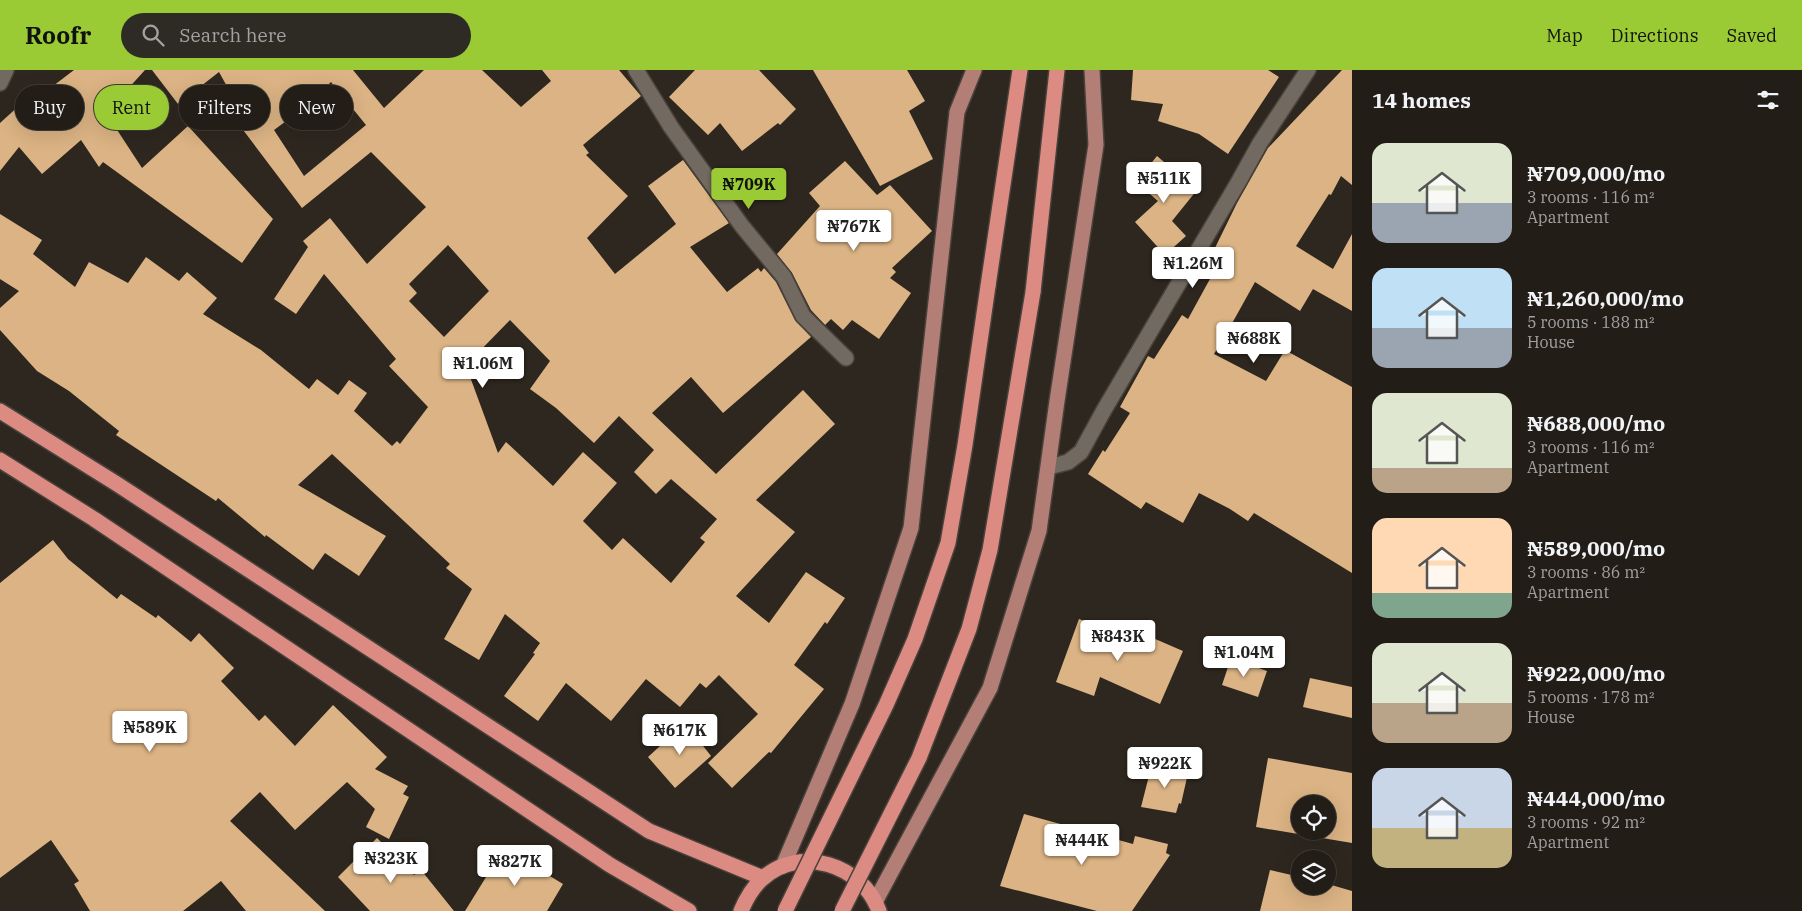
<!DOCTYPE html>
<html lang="en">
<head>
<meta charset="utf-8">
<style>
  :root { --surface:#221d17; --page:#2e2a24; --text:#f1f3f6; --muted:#a2a2a1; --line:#3f3b36; --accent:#9acb34 }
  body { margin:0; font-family:"IBM Plex Serif",serif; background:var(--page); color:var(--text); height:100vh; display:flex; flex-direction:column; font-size:19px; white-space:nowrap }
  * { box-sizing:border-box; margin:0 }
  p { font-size:16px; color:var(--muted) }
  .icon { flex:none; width:28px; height:28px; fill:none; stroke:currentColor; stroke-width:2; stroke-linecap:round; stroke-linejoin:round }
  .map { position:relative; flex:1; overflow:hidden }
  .drawer { display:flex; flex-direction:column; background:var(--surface); width:450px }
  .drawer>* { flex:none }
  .banner { position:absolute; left:15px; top:15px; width:475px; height:45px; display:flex; gap:10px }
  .buttons { position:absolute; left:1291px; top:725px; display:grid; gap:10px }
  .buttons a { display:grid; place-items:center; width:45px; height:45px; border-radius:50%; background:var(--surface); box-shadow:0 5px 20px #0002,0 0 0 1px var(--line); font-size:25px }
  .price { position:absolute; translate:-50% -42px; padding:0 11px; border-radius:5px; background:#fff; color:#222; font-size:16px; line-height:32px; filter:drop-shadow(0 1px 2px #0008) }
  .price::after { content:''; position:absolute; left:50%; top:30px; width:15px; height:11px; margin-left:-8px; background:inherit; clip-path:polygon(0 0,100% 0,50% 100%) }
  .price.active { background:var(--accent); color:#111 }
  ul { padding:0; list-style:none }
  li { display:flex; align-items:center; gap:15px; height:125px; padding:0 20px }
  li span { display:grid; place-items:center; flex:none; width:140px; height:100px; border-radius:15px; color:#555 }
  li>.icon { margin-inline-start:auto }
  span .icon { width:60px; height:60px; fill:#fffc; stroke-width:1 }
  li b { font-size:21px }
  h2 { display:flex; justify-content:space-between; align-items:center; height:60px; padding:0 20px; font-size:21px }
  .tag { padding:0 18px; border-radius:22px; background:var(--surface); box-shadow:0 5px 20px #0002,0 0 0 1px var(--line); font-size:18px; line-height:45px }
  .tag.active { background:var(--accent); color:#111 }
  header { display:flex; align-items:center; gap:30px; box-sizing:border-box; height:70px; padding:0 25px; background:var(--accent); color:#111 }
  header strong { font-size:24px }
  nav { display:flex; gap:28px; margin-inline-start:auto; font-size:18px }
  .search { width:350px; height:45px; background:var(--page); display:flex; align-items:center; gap:12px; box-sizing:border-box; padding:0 18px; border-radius:28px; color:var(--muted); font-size:19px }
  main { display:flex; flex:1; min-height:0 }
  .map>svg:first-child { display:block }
  .building { fill:#dbb384; fill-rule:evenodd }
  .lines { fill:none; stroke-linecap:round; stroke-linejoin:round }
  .street-casing { stroke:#48423b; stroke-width:18 }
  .primary-casing { stroke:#48423b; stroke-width:18 }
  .highway-casing { stroke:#48423b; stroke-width:18 }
  .street { stroke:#726a61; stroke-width:15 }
  .primary { stroke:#b27e75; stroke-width:15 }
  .highway { stroke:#dc8b83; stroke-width:15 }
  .highway-bridge-casing { stroke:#48423b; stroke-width:18; stroke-linecap:butt }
  .highway-bridge { stroke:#dc8b83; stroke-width:15 }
</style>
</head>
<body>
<header>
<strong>Roofr</strong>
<div class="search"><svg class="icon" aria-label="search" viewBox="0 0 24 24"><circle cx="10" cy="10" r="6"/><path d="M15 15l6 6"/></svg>Search here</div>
<nav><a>Map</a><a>Directions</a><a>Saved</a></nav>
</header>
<main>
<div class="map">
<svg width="1352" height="841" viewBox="0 0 1352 841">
  <rect width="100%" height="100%" fill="#2e271f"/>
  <!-- building -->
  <path class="building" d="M74,0H145L106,43L142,98L188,56L273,149L242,193L103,92L99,97L81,70L42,104L19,77L0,101V53L32,24L36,29Z
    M152,0H353L384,38L424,0H482L521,37L551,11L542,0H619L641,26L583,75L589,83L586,85L628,126L587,168L615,204L676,154L648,116L683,90L729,153L690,177L727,222L758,198L761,202L764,198L776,212L795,250L811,267L723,343L691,307L652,343L716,404L803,320L835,354L756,430L795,462L736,526L769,553L806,502L845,528L827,554L825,552L794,595L824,619L771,683L769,682L732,718L708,693L758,644L719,605L706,618L700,613L680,637L646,609L611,651L566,613L538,651L504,626L535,584L533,583L540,573L505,544L479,590L444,569L472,519L446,498L450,494L332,384L298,415L386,466L359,506L325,483L313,500L266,465L265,467L218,428L216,431L116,365L119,361L69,321L37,301L0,260V238L19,221L0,209V144L42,170L33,184L75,217L89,192L128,213L146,187L179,211L187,202L217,228L203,244L261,280L309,319L317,309L338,325L349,310L367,323L354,341L392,376L397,371L400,374L428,337L389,296L396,289L324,204L296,244L274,229L308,177L303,171L330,148L367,194L426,137L371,82L302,138L231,44L239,38L219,2L178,34ZM331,12L366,55L304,106L274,60L297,43ZM448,175L489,221L444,267L409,231L417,223L409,214ZM510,250L550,291L530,319L556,338L594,373L619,346L654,380L634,402L656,424L671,409L717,449L700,468L705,472L671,513L623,468L612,480L583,451L617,413L583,382L553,416L506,372L498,383L469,304L474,299L468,293Z
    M695,0H759L796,39L780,55L778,53L742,81L720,53L708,65L669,27Z
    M813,0H907L925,31L909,41L933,89L880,116Z
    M1133,0H1268L1279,7L1228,84L1199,64L1158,51L1163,34L1131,30Z
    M1342,0H1352V115L1341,106L1331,125L1329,124L1296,176L1333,199L1352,164V241L1313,219L1300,241L1255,212L1225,266L1214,284L1266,311L1285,280L1352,317V503L1254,443L1248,451L1230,439L1199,423L1183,453L1146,432L1141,439L1088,404L1103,380L1105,382L1130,343L1120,337L1148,286L1154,289L1182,245L1188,249L1222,187L1213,182L1237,133L1268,78Z
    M1157,86L1197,120L1172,151L1186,166L1165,185L1135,152L1158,131L1136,112Z
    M845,91L877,125L890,115L932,161L892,198L896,202L890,208L911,223L879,269L852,250L843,260L831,249L825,255L811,240L792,203L777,184L820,136L809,123Z
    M53,470L68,489L117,529L121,524L156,548L158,545L191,572L199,563L234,598L221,611L259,651L265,645L295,676L333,635L387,687L375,699L408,716L403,724L409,727L389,769L366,757L375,739L347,712L295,760L260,722L230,751L325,841H246L221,811L183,841H90L74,814L79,811L51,770L0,808V513Z
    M1079,549L1135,570L1139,562L1183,581L1160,634L1100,607L1094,626L1056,612Z
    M1231,588L1267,601L1258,627L1222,615Z
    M1310,608L1352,617V648L1303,637Z
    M685,653L711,686L675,718L648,687Z
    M1268,688L1352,703V773L1256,757ZM1300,734H1328V761H1300Z
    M1152,694L1188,703L1181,734L1179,733L1176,743L1141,737Z
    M1024,744L1133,774L1135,766L1168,774L1166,783L1170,785L1132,841H1097L1000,816Z
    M377,768L414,805L421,800L454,841H370L338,807Z
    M504,778L563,814L547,841H465Z
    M1270,800L1300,807V816H1328V814L1352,821V841H1260Z"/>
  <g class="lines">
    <defs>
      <path id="street" d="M636,0L671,57L742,156L784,207L803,246L846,288
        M0,13L6,0
        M1049,397L1068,392L1081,382L1104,340L1239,111L1260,73L1308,0"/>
      <path id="primary" d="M783,796L852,634L911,458L957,42L974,0
        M875,832L990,618L1039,461L1057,331L1096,75L1092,0"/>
      <path id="highway" d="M988,216L1020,0
        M1033,222L1057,0
        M0,341L117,414L649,761L763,808
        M0,390L94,449L610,795L689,841
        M741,841C746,829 752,818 762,809C799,774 863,795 879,841"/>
    </defs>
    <!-- street casing -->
    <use href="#street" class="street-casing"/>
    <!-- primary casing -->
    <use href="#primary" class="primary-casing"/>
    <!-- highway casing -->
    <use href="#highway" class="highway-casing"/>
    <!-- street -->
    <use href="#street" class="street"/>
    <!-- primary -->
    <use href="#primary" class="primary"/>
    <!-- highway -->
    <use href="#highway" class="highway"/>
    <defs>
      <path id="highway-bridge" d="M785,841L886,635L915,569L948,473L965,375L988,216
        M842,841L919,688L969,559L990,480L1033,222"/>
    </defs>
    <!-- highway-bridge casing -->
    <use href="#highway-bridge" class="highway-bridge-casing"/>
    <!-- highway-bridge -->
    <use href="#highway-bridge" class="highway-bridge"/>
  </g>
</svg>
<div class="buttons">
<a><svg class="icon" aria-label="locate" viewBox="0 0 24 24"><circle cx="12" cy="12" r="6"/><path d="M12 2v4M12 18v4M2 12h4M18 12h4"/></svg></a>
<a><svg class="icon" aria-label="layers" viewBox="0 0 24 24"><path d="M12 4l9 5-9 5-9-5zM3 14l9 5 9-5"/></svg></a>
</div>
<b class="price" style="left:1164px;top:134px">₦511K</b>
<b class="price active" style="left:749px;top:140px">₦709K</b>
<b class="price" style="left:854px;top:182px">₦767K</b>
<b class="price" style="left:1193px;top:219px">₦1.26M</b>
<b class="price" style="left:1254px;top:294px">₦688K</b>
<b class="price" style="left:483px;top:319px">₦1.06M</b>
<b class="price" style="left:1118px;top:592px">₦843K</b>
<b class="price" style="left:1244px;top:608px">₦1.04M</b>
<b class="price" style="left:150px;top:683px">₦589K</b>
<b class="price" style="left:680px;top:686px">₦617K</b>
<b class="price" style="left:1165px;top:719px">₦922K</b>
<b class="price" style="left:1082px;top:796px">₦444K</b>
<b class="price" style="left:391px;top:814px">₦323K</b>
<b class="price" style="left:515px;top:817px">₦827K</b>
<div class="banner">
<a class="tag">Buy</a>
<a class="tag active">Rent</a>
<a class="tag">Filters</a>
<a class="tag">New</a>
</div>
</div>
<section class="drawer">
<h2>14 homes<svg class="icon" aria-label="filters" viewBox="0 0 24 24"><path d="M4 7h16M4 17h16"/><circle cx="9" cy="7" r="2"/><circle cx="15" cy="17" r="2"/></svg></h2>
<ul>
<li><span style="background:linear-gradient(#dfe7d0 60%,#9aa5b1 0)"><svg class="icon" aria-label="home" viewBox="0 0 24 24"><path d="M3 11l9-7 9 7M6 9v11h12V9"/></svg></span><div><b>₦709,000/mo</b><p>3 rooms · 116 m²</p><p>Apartment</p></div></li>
<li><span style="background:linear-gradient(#bfe0f5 60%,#9aa5b1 0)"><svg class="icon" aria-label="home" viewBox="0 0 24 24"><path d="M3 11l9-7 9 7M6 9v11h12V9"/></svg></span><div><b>₦1,260,000/mo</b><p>5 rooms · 188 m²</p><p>House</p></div></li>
<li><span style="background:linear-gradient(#dfe7d0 75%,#b9a48a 0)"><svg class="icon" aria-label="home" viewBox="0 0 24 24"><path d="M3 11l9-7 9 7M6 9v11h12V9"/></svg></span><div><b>₦688,000/mo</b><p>3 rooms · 116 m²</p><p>Apartment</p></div></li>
<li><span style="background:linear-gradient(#ffd9b3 75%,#7fa58c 0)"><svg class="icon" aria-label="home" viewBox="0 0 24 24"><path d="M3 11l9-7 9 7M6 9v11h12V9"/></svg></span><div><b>₦589,000/mo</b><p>3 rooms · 86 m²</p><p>Apartment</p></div></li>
<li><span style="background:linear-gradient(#dfe7d0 60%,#b9a48a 0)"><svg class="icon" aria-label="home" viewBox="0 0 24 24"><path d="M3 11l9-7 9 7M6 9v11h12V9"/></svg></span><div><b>₦922,000/mo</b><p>5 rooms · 178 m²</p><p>House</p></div></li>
<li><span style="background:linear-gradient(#c9d6e8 60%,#c2b280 0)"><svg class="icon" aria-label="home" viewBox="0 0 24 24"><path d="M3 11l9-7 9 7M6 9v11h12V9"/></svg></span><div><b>₦444,000/mo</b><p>3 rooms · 92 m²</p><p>Apartment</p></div></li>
</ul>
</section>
</main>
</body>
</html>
